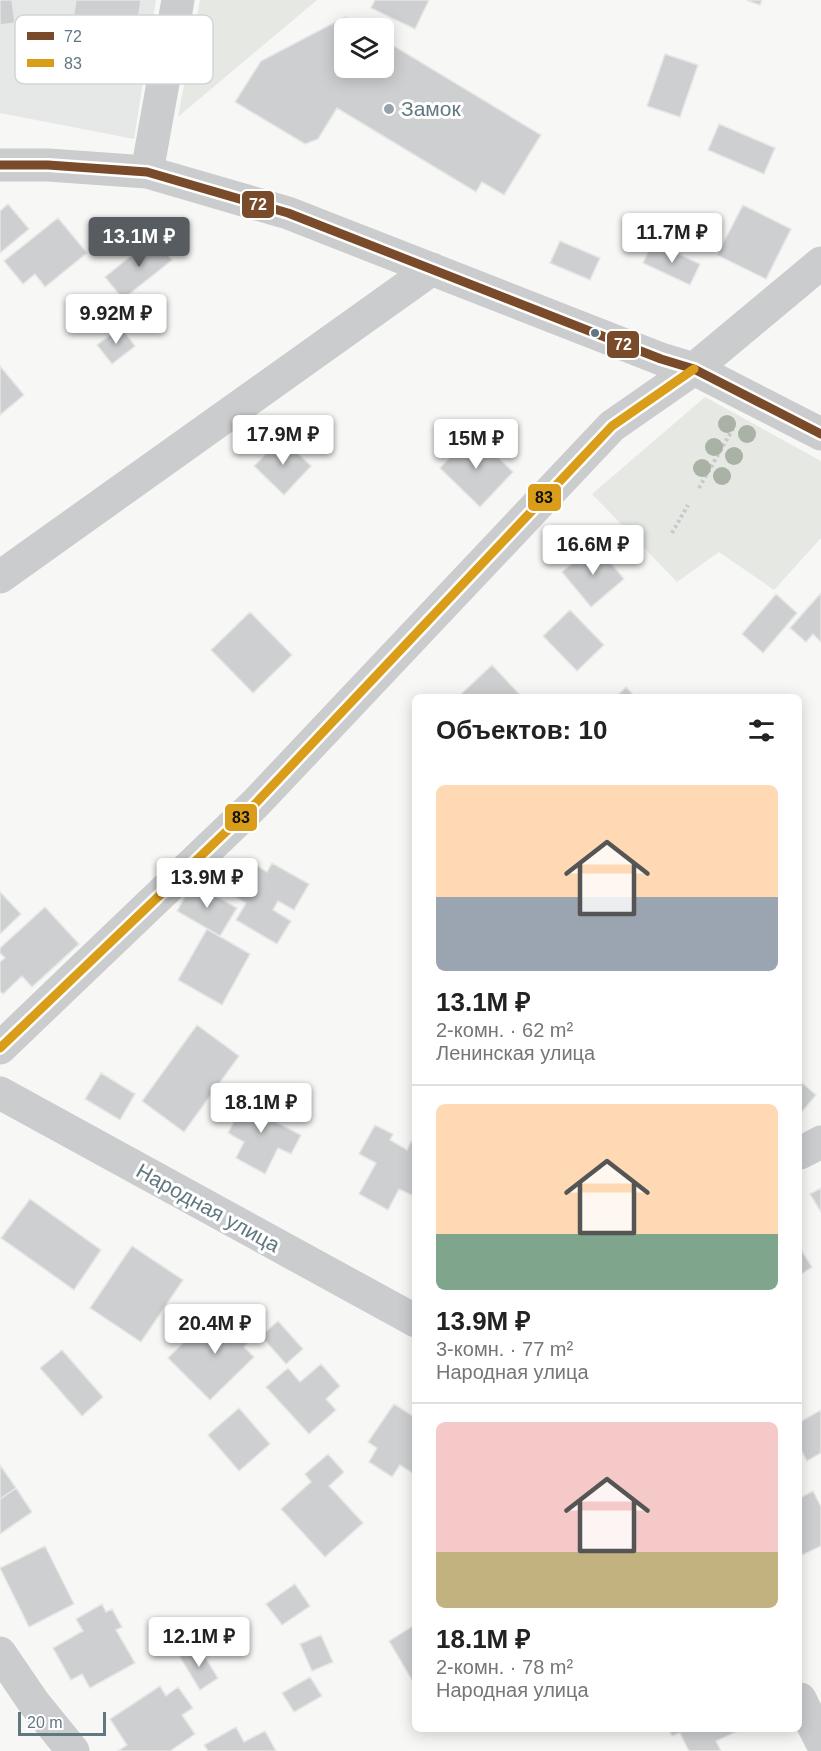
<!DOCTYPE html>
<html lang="ru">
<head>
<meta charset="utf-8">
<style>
  :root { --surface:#fff; --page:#f2f2f2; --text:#222; --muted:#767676; --line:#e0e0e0; --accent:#565c5f }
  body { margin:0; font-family:Helvetica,sans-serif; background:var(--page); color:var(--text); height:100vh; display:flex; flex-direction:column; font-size:22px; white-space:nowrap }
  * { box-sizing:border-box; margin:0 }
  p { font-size:20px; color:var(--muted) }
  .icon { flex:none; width:33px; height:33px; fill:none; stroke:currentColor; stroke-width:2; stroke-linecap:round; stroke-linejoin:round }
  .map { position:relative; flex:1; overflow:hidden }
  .details { position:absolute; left:412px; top:694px; width:390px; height:1038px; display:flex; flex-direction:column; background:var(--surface); border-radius:9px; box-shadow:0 3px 15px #0003 }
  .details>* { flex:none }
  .tools { position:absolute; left:334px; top:18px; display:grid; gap:12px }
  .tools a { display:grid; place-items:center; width:60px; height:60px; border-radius:9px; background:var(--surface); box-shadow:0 3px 15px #0003; font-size:30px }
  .scale { position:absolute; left:18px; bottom:15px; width:88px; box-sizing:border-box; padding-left:6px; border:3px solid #617881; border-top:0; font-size:16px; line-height:21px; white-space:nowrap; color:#617881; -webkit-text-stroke:4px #fff; paint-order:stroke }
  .price { position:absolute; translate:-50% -51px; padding:0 14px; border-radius:6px; background:#fff; color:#222; font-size:20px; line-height:39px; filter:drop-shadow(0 2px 3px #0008) }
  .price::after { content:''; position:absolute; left:50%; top:36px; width:18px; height:14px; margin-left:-9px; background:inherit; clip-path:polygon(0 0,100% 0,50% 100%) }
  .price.on { background:var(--accent); color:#fff }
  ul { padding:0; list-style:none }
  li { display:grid; align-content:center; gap:12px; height:318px; padding:0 24px }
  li+li { border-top:2px solid var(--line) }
  li span { display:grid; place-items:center; height:186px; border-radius:9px; color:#555 }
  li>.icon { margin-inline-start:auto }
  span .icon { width:108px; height:108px; fill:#fffc; stroke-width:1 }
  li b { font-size:26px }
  h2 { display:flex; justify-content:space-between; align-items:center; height:72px; padding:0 24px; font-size:26px }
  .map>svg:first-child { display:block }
  .built { fill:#e6e7e7 }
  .green { fill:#e6e9e3 }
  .building { fill:#cdcfd0; stroke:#e6e6e6; stroke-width:1.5 }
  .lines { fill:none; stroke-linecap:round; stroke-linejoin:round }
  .path { stroke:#c8c9ca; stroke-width:4; stroke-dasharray:3 3; stroke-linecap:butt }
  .minor { stroke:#cbcccd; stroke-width:33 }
  .bus-1-casing { stroke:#fff; stroke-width:14 }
  .bus-2-casing { stroke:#fff; stroke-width:14 }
  .bus-1 { stroke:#7a4b2a; stroke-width:9 }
  .bus-2 { stroke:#d99d1a; stroke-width:9 }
  .tree { fill:#a9b2a4 }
  .poi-dot { fill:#96a4aa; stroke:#fff; stroke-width:2 }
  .bus-dot { fill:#617881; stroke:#fff; stroke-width:2 }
  .labels { text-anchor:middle; stroke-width:6; stroke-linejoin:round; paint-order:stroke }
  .poi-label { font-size:21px; fill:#617881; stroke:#fff; text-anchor:start }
  .street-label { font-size:21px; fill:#617881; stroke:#fff }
  .key { fill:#fff; stroke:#d0d6d9; stroke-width:1.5 }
  .key-label { font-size:16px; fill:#617881 }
  .line-badge { stroke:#fff; stroke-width:2 }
  .badge-label { font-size:16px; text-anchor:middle; font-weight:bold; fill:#fff }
  .pale-badge-label { font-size:16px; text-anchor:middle; font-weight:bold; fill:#111 }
</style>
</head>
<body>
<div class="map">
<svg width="821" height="1751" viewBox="0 0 821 1751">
  <rect width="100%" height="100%" fill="#f7f7f6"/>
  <!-- built -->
  <path class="built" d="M0,0H156L134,139L0,113Z"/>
  <!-- green -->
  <path class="green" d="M200,0H317L178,117Z
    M705,397L821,461V538L774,590L719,552L677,582L592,494Z"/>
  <!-- building -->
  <path class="building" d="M0,0H12L15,23L0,25Z
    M76,0H141L130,72L66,62Z
    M375,0H429L415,29L371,8Z
    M746,0H762L760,5Z
    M345,17L365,28H345V68H384V40L541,135L504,195L482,182L476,192L337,108L318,139L305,144L235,102L261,61Z
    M665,54L698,65L680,117L647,106Z
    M719,124L775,148L764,174L708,150Z
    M8,204L29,229L0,253V211Z
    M743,205L791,229L766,279L717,255Z
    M58,218L87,253L45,287L35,274L23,284L4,261Z
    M154,237L172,260L123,299L105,277Z
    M560,241L600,258L590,280L550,263Z
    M653,242L700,264L690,285L643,263Z
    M121,327L135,346L112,364L97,345Z
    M0,366L24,395L0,415Z
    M473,433L513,472L480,507L440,468Z
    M282,438L311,466L284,495L254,466Z
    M595,544L624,579L591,607L562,572Z
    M821,593V642L813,634L806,642L790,628Z
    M776,594L797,613L763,653L742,634Z
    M570,610L604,645L577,671L543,636Z
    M250,612L292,655L253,693L211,650Z
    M492,665L523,698H460L459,696Z
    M626,687L636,698H615Z
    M248,861L267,872L272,863L309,884L294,910L278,901L273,910L291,921L277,944L236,920L246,903L229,893Z
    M193,883L237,908L220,936L177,911Z
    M0,892L21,914L0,934Z
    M45,907L79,944L32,987L22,976L3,994L0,991V962L5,958L0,953V948Z
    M207,929L250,954L222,1005L178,980Z
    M197,1025L239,1056L184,1132L142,1101Z
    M101,1073L135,1094L120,1120L85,1099Z
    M801,1082L816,1095L800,1114V1083Z
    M250,1091L274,1103L266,1117L301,1135L291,1154L278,1148L265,1174L236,1158L244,1142L228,1133Z
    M375,1125L393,1134L390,1140L407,1150L411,1141L416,1144V1197L399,1189L388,1210L359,1194L376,1163L359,1154Z
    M821,1188V1212L810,1194Z
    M30,1199L101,1250L74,1290L1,1238Z
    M132,1246L183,1280L141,1342L90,1308Z
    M800,1248L812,1267L800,1275Z
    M231,1311L255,1336L244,1347L254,1357L210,1400L168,1358L196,1330L204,1338Z
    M278,1321L303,1349L286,1364L261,1336Z
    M62,1350L103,1397L82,1416L40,1368Z
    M321,1364L340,1386L326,1399L336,1410L309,1434L266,1387L288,1368L300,1382Z
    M394,1404L416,1418V1472L414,1474L400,1465L392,1477L369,1462L377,1448L368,1442Z
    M239,1408L270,1444L239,1471L208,1435Z
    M821,1410V1453L807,1461L800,1448V1422Z
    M328,1454L344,1472L329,1486L363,1523L325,1557L281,1509L311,1482L305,1474Z
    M0,1465L16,1488L0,1499Z
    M16,1488L32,1512L0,1534V1499Z
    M813,1491L821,1507V1546L800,1556V1498Z
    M45,1546L74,1604L29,1627L0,1568Z
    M295,1584L310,1606L282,1625L266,1604Z
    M102,1604L106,1612L112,1609L122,1627L116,1630L135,1663L90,1688L82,1674L71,1680L53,1648L83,1631L76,1619Z
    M416,1624V1680L413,1682L389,1641Z
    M321,1635L333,1662L312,1671L300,1644Z
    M198,1646L218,1678L200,1690L180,1657Z
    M310,1677L322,1696L294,1712L282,1693Z
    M160,1686L166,1696L178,1687L193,1708L182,1715L195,1734L170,1751H118L127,1745L110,1719Z
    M236,1727L244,1742L265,1731L276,1751H208L204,1745Z
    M669,1730H740L716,1741L721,1751H689L680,1733L672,1736Z"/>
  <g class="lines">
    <!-- path -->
    <path class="path" d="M699,488L735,425
      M672,533L688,505"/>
    <!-- minor -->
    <path class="minor" d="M0,165H48L147,172L288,213L661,359L694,369L821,434
      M147,172L178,0
      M0,577L432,269
      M0,1048L255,804L612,426L694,369L821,263
      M0,1093L416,1321
      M800,1153L821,1142
      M0,1653L34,1703L73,1751
      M800,1699L821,1741"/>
    <defs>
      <path id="bus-1" d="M0,165H48L147,172L288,213L661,359L694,369L821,434"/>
      <path id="bus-2" d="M0,1048L255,804L612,426L694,369"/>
    </defs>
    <!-- bus-1 casing -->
    <use href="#bus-1" class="bus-1-casing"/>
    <!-- bus-2 casing -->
    <use href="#bus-2" class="bus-2-casing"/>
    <!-- bus-1 -->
    <use href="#bus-1" class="bus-1"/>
    <!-- bus-2 -->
    <use href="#bus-2" class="bus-2"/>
  </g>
  <!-- trees -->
  <g class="tree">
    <circle cx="727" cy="424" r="9"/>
    <circle cx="747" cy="434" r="9"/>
    <circle cx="714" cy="447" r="9"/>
    <circle cx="734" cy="456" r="9"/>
    <circle cx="702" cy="468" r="9"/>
    <circle cx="722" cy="476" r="9"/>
  </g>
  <!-- markers -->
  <circle class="poi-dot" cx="389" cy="109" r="6"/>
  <circle class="bus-dot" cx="595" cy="333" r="5"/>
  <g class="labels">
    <!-- poi labels -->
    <g class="poi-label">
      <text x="401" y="116">Замок</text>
    </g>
    <!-- street labels -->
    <g class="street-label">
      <text transform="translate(208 1208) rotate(29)" y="7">Народная улица</text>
    </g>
  </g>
  <!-- legend -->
  <rect x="15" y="15" width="198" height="69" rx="9" class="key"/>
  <rect x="27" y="32" width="27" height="8" fill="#7a4b2a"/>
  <rect x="27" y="59" width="27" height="8" fill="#d99d1a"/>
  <g class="key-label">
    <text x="64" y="42">72</text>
    <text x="64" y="69">83</text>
  </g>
  <g class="line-badge">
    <rect x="241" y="190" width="34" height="29" rx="6" fill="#7a4b2a"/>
    <rect x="606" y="330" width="34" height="29" rx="6" fill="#7a4b2a"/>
    <rect x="527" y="483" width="35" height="29" rx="6" fill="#d99d1a"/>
    <rect x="224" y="803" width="34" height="29" rx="6" fill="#d99d1a"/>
  </g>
  <g class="badge-label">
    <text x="258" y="210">72</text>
    <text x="623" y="350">72</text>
  </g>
  <g class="pale-badge-label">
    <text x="544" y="503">83</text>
    <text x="241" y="823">83</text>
  </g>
</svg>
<div class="tools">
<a><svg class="icon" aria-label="layers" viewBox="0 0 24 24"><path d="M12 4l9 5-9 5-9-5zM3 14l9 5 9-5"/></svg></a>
</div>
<div class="scale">20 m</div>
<b class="price" style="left:672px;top:264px">11.7M ₽</b>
<b class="price on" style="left:139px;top:268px">13.1M ₽</b>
<b class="price" style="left:116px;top:345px">9.92M ₽</b>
<b class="price" style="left:283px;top:466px">17.9M ₽</b>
<b class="price" style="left:476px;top:470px">15M ₽</b>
<b class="price" style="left:593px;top:576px">16.6M ₽</b>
<b class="price" style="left:207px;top:909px">13.9M ₽</b>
<b class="price" style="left:261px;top:1134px">18.1M ₽</b>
<b class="price" style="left:215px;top:1355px">20.4M ₽</b>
<b class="price" style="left:199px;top:1668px">12.1M ₽</b>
<section class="details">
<h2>Объектов: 10<svg class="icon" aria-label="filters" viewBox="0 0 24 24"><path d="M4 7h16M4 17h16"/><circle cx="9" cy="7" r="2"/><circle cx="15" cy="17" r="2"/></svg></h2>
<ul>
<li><span style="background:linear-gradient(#ffd9b3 60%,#9aa5b1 0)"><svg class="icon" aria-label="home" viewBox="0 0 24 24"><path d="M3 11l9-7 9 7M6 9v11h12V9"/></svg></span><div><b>13.1M ₽</b><p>2-комн. · 62 m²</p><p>Ленинская улица</p></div></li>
<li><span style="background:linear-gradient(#ffd9b3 70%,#7fa58c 0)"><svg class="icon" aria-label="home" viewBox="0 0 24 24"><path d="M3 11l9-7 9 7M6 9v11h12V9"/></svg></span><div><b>13.9M ₽</b><p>3-комн. · 77 m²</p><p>Народная улица</p></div></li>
<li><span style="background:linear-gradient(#f6c9c9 70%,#c2b280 0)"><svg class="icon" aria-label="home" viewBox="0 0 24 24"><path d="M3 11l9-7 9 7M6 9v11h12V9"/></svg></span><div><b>18.1M ₽</b><p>2-комн. · 78 m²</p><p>Народная улица</p></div></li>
</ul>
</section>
</div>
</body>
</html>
